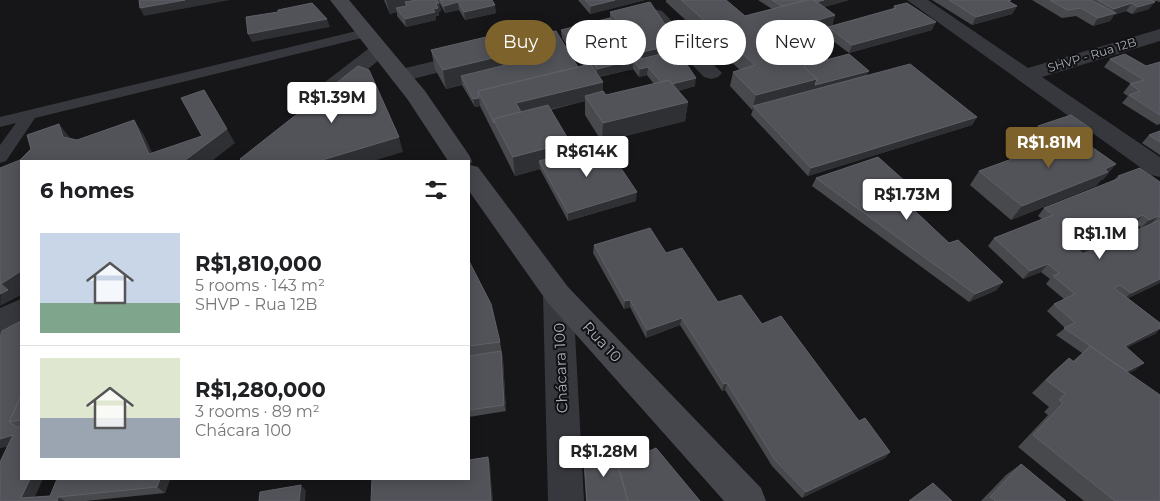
<!DOCTYPE html>
<html lang="en">
<head>
<meta charset="utf-8">
<style>
  :root { --surface:#fff; --page:#f2f2f2; --text:#202124; --muted:#757577; --line:#e0e0e0; --accent:#7e622b }
  body { margin:0; font-family:Montserrat,sans-serif; background:var(--page); color:var(--text); height:100vh; display:flex; flex-direction:column; font-size:19px; white-space:nowrap }
  * { box-sizing:border-box; margin:0 }
  p { font-size:16px; color:var(--muted) }
  .icon { flex:none; width:28px; height:28px; fill:none; stroke:currentColor; stroke-width:2; stroke-linecap:round; stroke-linejoin:round }
  .map { position:relative; flex:1; overflow:hidden }
  .details { position:absolute; left:20px; top:160px; width:450px; height:320px; display:flex; flex-direction:column; background:var(--surface); border-radius:0px; box-shadow:0 2px 12px #0003 }
  .details>* { flex:none }
  .banner { position:absolute; left:485px; top:20px; width:475px; height:45px; display:flex; gap:10px }
  .price { position:absolute; translate:-50% -42px; padding:0 11px; border-radius:5px; background:#fff; color:#222; font-size:16px; line-height:32px; filter:drop-shadow(0 1px 2px #0008) }
  .price::after { content:''; position:absolute; left:50%; top:30px; width:15px; height:11px; margin-left:-8px; background:inherit; clip-path:polygon(0 0,100% 0,50% 100%) }
  .price.on { background:var(--accent); color:#fff }
  ul { padding:0; list-style:none }
  li { display:flex; align-items:center; gap:15px; height:125px; padding:0 20px }
  li+li { border-top:1px solid var(--line) }
  li span { display:grid; place-items:center; flex:none; width:140px; height:100px; border-radius:0px; color:#555 }
  li>.icon { margin-inline-start:auto }
  span .icon { width:60px; height:60px; fill:#fffc; stroke-width:1 }
  li b { font-size:21px }
  h2 { display:flex; justify-content:space-between; align-items:center; height:60px; padding:0 20px; font-size:21px }
  .chip { padding:0 18px; border-radius:22px; background:var(--surface); box-shadow:0 2px 12px #0003; font-size:18px; line-height:45px }
  .chip.on { background:var(--accent); color:#fff }
  .map>svg:first-child { display:block }
  .lines { fill:none; stroke-linecap:round; stroke-linejoin:round }
  .lane { fill:#37383d; fill-rule:evenodd }
  .street { fill:#37383d; fill-rule:evenodd }
  .secondary { fill:#45474d; fill-rule:evenodd }
  .wall { fill:#47494d; fill-rule:evenodd }
  .shaded-wall { fill:#2f3033 }
  .building { fill:#525359; stroke:#5f6168 }
  .labels { text-anchor:middle; stroke-width:4; stroke-linejoin:round; paint-order:stroke }
  .far-street-label { font-size:12px; fill:#a8adb8; stroke:#111113 }
  .street-label { font-size:15px; fill:#a8adb8; stroke:#111113 }
</style>
</head>
<body>
<div class="map">
<svg width="1160" height="501" viewBox="0 0 1160 501">
  <rect width="100%" height="100%" fill="#161618"/>
  <g class="lines">
    <!-- lane -->
    <path class="lane" d="M365,29L370,30L372,33L370,36L35,118L6,161L0,163V145L16,123L0,127V117Z"/>
    <!-- street -->
    <path class="street" d="M907,0H928L1028,68L1160,29V41L1042,77L1160,157V177L1151,175Z
      M648,8L662,11L718,69L722,73L718,77L711,79L704,77L649,20H630L627,16L630,12Z
      M379,44L386,46L389,50L386,54L337,95L329,97L321,95L318,90L321,85L372,46Z
      M472,52L479,54L482,58L479,62L401,82L393,81L390,76L393,71Z
      M558,283L568,287L573,295L584,501H548L543,295L548,287Z
      M21,299V326L0,336V308Z"/>
    <!-- secondary -->
    <path class="secondary" d="M330,0H349L425,91L469,155L472,161L470,165L478,167L568,287L761,488L766,501H724L548,303L469,191V161H448L408,100Z"/>
  </g>
  <!-- wall -->
  <path class="wall" d="M384,0H492L496,13L465,20L459,10L445,13L438,0H437L439,3L441,11L438,12L439,16H436V20L406,27L397,16V12L390,14Z
    M578,0H645L590,14Z
    M666,0H726L745,16L772,9L758,0H849L824,7L835,15L832,26L893,9L894,6L932,30L849,53L825,35L827,31L779,45L803,66L867,75L977,117L972,125L808,176L751,115L753,109L752,110L730,86L733,72L740,70L666,2Z
    M932,0H1011L1010,2L1017,6L1012,14L972,25Z
    M1032,0H1160V2L1156,1H1154L1149,9L1132,14L1126,11L1114,15L1110,21L1093,26L1076,16L1062,18Z
    M610,12L677,50L695,86L678,91L688,102L685,121L602,142L585,115V101L551,110L570,152L636,201L568,221L540,169L515,176L480,106L475,107L462,85L446,89L435,69L431,50L578,67L588,65L576,47L566,44L562,38L561,30L610,18ZM633,69L639,77L647,75L654,84L606,95L603,92V82L599,77Z
    M1110,59L1146,66L1160,62V124L1157,125L1122,103L1128,96L1123,93L1130,84H1131L1104,67Z
    M1038,126L1083,136L1079,138L1104,179L1101,180L1096,186L1011,220L970,185L979,171L1038,149L1043,143L1032,134Z
    M1160,131V155L1142,143L1149,135Z
    M1118,176L1160,182V283L1128,298L1160,323V329L1155,334L1127,347L1135,370L1128,373L1160,501H1084L1018,447L1048,415L1044,412L1049,407L1032,393L1054,371L1069,358L1073,361L1082,353L1056,335L1065,328L1047,311L1054,304L1064,299L1046,284L1050,279L1041,272L1023,279L988,246L994,238L1042,219L1038,216L1044,208L1114,180ZM1139,226L1141,228L1134,231Z
    M816,178L911,199L905,201L997,290L969,302L812,186Z
    M594,245L666,253L718,302L762,324L890,452L885,458L802,498L772,466L725,390L722,391L680,325L646,338L630,307L624,309L593,253Z
    M469,261L500,342L503,359L506,411L469,417Z
    M21,321V479L35,497L50,496L170,479L165,493L86,501H0L8,446L0,448V338Z
    M584,458L618,465L700,501H586L584,469Z
    M1021,464L1066,501H981L1006,475Z"/>
  <!-- shaded-wall -->
  <path class="shaded-wall" d="M185,0H230L144,16L140,8Z
    M386,0H438L407,6L405,2L407,10L396,8L397,12L390,14Z
    M615,0H645L590,14L591,6Z
    M824,0H849L796,15L798,7Z
    M458,2L459,10L445,13L444,6Z
    M1155,2L1149,9L1132,14L1138,7Z
    M439,3L441,11L438,12L439,16H436V20L406,27L405,19L433,9L436,4Z
    M1132,3L1126,11L1114,15L1110,21L1093,26L1098,18L1111,14L1114,9Z
    M495,5L496,13L465,20L464,12Z
    M1017,6L1012,14L972,25L976,17Z
    M835,15L831,29L828,27L827,31L764,50L768,35Z
    M327,19L330,27L252,42L248,34Z
    M936,22L932,30L849,53L852,45Z
    M678,44L676,58L641,67L642,52Z
    M534,48L535,66L461,76L462,85L446,89L443,70Z
    M633,60V69L597,77V69Z
    M648,67L647,75L639,77L640,69Z
    M869,71L865,79L753,106V109L752,110L756,95L817,79Z
    M696,78L695,86L663,95L664,86Z
    M603,82V97L585,96V101L523,116L516,103Z
    M479,98L480,106L475,107L473,99Z
    M688,102L685,121L602,142L603,123Z
    M977,117L972,125L808,176L811,168Z
    M134,120L144,135L156,161L149,154Z
    M59,124L71,139L63,137Z
    M1090,128L1083,136L1051,148L1057,140Z
    M227,129L235,143L212,161H184Z
    M399,137L403,152L373,161H319Z
    M570,142V161H539L540,169L515,176L513,157Z
    M1116,164L1104,179L1101,180L1096,186L1011,220L1022,206Z
    M916,191L911,199L896,205L900,197Z
    M637,192L636,201L568,221V213Z
    M1143,215L1135,224V219Z
    M1158,216L1150,225L1141,228L1149,220Z
    M1141,224L1133,232L1071,258L1079,250Z
    M1048,264L1041,272L1023,279L1030,271Z
    M21,271V295L0,306L1,284Z
    M1160,279V283L1122,301L1131,293Z
    M1003,282L997,290L969,302L975,294Z
    M630,300V307L624,309L625,301Z
    M682,318L680,325L646,338L647,330Z
    M1160,328V329L1155,334L1116,353L1125,346Z
    M501,351L503,359L506,411L504,405Z
    M1144,363L1135,370L1118,378L1127,371Z
    M727,383L725,390L722,391L724,384Z
    M13,435L21,442L0,448V439Z
    M890,452L885,458L802,498L806,492Z
    M488,457L490,464L493,501H491Z
    M30,479H43L33,501L21,498Z
    M160,479H170L165,493L157,487Z
    M301,485L306,491L305,501H299Z
    M58,497L65,501H57Z"/>
  <!-- building -->
  <path class="building" d="M139,0H185L140,8Z
    M417,0H437L439,3L436,4L438,8L433,9L435,12L405,19L396,8L407,6L405,2Z
    M440,0H492L495,5L464,12L458,2L444,6Z
    M585,0H615L591,6Z
    M681,0H726L745,16L807,0H814L835,15L768,35L817,79L756,95L733,72L755,65Z
    M772,0H807L782,6Z
    M814,0H824L817,2Z
    M949,0H1011L1008,1L1017,6L976,17Z
    M1050,0H1090L1116,13L1098,18L1081,8L1067,10Z
    M1098,0H1151L1155,2L1138,7L1132,3L1114,9Z
    M650,2L678,44L642,52L610,12Z
    M312,3L327,19L248,34L246,17L278,12V10Z
    M907,3L936,22L852,45L828,27L896,8L894,6Z
    M610,18L641,59L677,50L696,78L672,84L669,80L661,82L648,67L640,69L633,60L597,69L576,39L566,36L561,30Z
    M520,29L534,48L443,70L431,50Z
    M556,31L578,67L478,91L479,98L473,99L461,76L534,58V48L526,37Z
    M849,54L869,71L815,85L817,79L803,66Z
    M1125,54L1146,66L1160,62V115L1129,95L1140,91L1130,84L1144,80L1110,59Z
    M590,64L603,82L516,103L521,112L493,119L494,123L478,91Z
    M910,64L977,117L811,168L753,106Z
    M358,66L369,70L399,137L319,161H242L240,159Z
    M669,80L688,102L603,123L585,96L603,91L606,95Z
    M204,90L227,129L184,161H21V271L1,284L0,279V168L20,160L31,149L27,135L59,124L63,137L77,140L134,120L149,154L202,136L181,98Z
    M548,105L570,142L513,157L493,119Z
    M1071,115L1090,128L1073,134L1069,131L1052,137L1038,126Z
    M1069,131L1116,164L1105,169L1108,172L1022,206L979,171L1053,144L1046,139Z
    M1160,131V142L1149,135Z
    M604,143L637,192L568,213L539,161Z
    M878,157L916,191L900,197L949,243L958,240L1003,282L975,294L816,178Z
    M1140,168L1160,182V218L1158,216L1149,220L1143,215L1135,219L1141,224L1079,250L1083,254L1160,220V279L1131,293L1120,285L1114,288L1160,323V328L1125,346L1144,363L1127,371L1064,328L1075,323L1054,304L1075,294L1053,276L1059,273L1048,264L1030,271L994,238L1053,215L1044,208L1120,178L1118,176Z
    M650,228L666,253L682,248L718,302L741,295L762,324L781,316L859,421L865,418L890,452L806,492L775,460L727,383L724,384L682,318L647,330L630,300L625,301L594,245Z
    M469,261L491,304L500,342L469,346Z
    M0,279L1,284L8,290L0,294Z
    M21,321V396L9,422L17,427H21V479H30L21,498L50,496L57,479H160L157,487L58,497L57,501H0V462L13,435L0,439V338L2,331Z
    M1090,346L1160,395V501H1115L1033,435L1063,403L1059,400L1065,394L1046,380L1069,358L1074,362Z
    M501,351L504,405L469,410V356Z
    M21,396V420L9,422Z
    M612,446L628,501H587L584,458Z
    M656,448L700,501H628L618,465Z
    M488,457L491,501H371L372,479H469V460Z
    M1021,464L1066,501H994L995,500L990,497Z
    M933,483L952,501H909Z
    M301,485L299,501H259L260,492Z"/>
  <g class="labels">
    <!-- far-street labels -->
    <g class="far-street-label">
      <text transform="translate(1092 55) rotate(-17)" y="4">SHVP - Rua 12B</text>
    </g>
    <!-- street labels -->
    <g class="street-label">
      <text transform="translate(602 342) rotate(47)" y="5">Rua 10</text>
      <text transform="translate(561 368) rotate(-92)" y="5">Chácara 100</text>
    </g>
  </g>
</svg>
<b class="price" style="left:332px;top:124px">R$1.39M</b>
<b class="price on" style="left:1049px;top:169px">R$1.81M</b>
<b class="price" style="left:587px;top:178px">R$614K</b>
<b class="price" style="left:907px;top:221px">R$1.73M</b>
<b class="price" style="left:1100px;top:260px">R$1.1M</b>
<b class="price" style="left:604px;top:478px">R$1.28M</b>
<div class="banner">
<a class="chip on">Buy</a>
<a class="chip">Rent</a>
<a class="chip">Filters</a>
<a class="chip">New</a>
</div>
<section class="details">
<h2>6 homes<svg class="icon" aria-label="filters" viewBox="0 0 24 24"><path d="M4 7h16M4 17h16"/><circle cx="9" cy="7" r="2"/><circle cx="15" cy="17" r="2"/></svg></h2>
<ul>
<li><span style="background:linear-gradient(#c9d6e8 70%,#7fa58c 0)"><svg class="icon" aria-label="home" viewBox="0 0 24 24"><path d="M3 11l9-7 9 7M6 9v11h12V9"/></svg></span><div><b>R$1,810,000</b><p>5 rooms · 143 m²</p><p>SHVP - Rua 12B</p></div></li>
<li><span style="background:linear-gradient(#dfe7d0 60%,#9aa5b1 0)"><svg class="icon" aria-label="home" viewBox="0 0 24 24"><path d="M3 11l9-7 9 7M6 9v11h12V9"/></svg></span><div><b>R$1,280,000</b><p>3 rooms · 89 m²</p><p>Chácara 100</p></div></li>
</ul>
</section>
</div>
</body>
</html>
